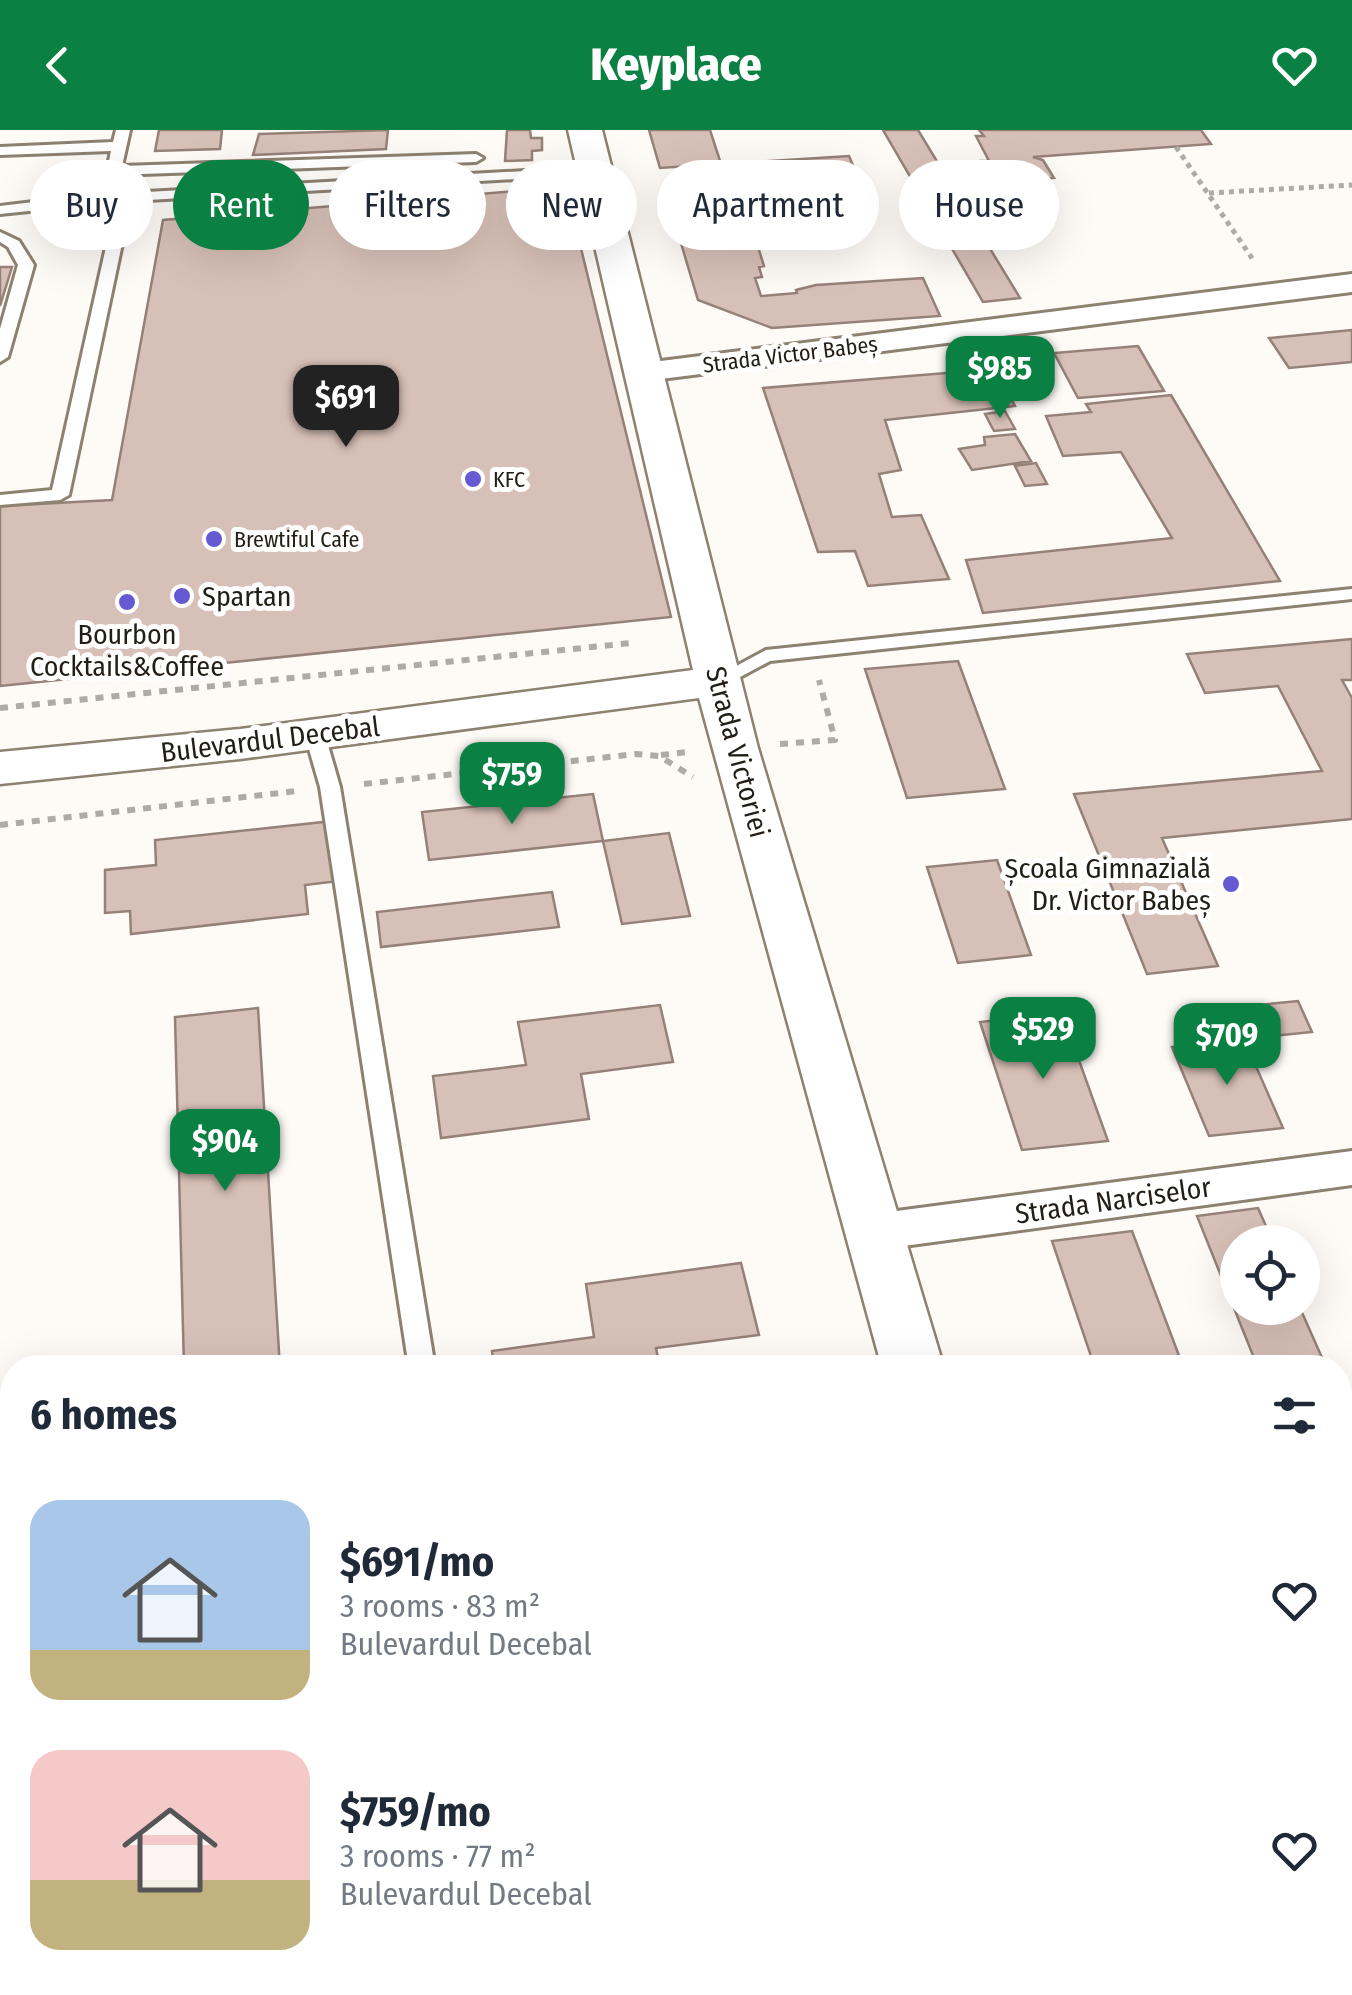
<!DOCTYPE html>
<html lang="en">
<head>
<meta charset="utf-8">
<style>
  :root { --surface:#fff; --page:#f6f6f7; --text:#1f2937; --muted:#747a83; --accent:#0b8043 }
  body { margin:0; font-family:"Fira Sans Condensed",sans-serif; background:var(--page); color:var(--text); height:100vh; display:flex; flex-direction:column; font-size:38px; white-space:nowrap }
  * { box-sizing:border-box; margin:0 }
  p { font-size:32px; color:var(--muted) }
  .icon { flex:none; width:55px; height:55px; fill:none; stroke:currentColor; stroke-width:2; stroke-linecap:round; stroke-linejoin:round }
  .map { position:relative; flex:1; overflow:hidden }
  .sheet { position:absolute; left:0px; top:1225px; width:1352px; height:640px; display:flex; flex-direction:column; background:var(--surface); border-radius:40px 40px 0 0; box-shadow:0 10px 40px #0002 }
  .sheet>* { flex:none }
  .hud { position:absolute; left:30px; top:30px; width:1292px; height:90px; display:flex; gap:20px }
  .buttons { position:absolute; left:1220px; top:1095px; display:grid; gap:20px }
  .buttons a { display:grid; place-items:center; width:100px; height:100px; border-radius:50%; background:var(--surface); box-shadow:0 10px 40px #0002; font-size:50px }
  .price { position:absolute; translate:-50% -85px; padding:0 22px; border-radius:20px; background:var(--accent); color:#fff; font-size:32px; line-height:65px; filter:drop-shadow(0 2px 5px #0008) }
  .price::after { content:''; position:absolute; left:50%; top:60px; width:30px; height:22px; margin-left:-15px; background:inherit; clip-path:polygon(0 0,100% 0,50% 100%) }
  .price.active { background:#222; color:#fff }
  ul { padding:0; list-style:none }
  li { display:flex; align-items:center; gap:30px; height:250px; padding:0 30px }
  li span { display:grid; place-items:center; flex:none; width:280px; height:200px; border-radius:30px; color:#555 }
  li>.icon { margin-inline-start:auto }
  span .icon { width:120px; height:120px; fill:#fffc; stroke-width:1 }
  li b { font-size:42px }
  h2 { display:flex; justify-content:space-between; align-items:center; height:120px; padding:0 30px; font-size:42px }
  .tag { padding:0 35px; border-radius:45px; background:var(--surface); box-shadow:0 10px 40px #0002; font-size:35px; line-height:90px }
  .tag.active { background:var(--accent); color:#fff }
  header { display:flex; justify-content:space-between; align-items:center; height:130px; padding:0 30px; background:var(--accent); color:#fff; font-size:45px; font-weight:800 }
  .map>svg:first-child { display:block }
  .building { fill:#d7c0b7; stroke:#968178; stroke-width:2.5 }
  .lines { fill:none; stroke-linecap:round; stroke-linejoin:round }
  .lane-casing { stroke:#8d8170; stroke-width:6 }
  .street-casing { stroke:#8d8170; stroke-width:6 }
  .secondary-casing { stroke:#8d8170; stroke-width:5 }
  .path-far1 { stroke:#aeaaa5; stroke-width:5; stroke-dasharray:5 5; stroke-linecap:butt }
  .path { stroke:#aeaaa5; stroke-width:6; stroke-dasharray:8 8; stroke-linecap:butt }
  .lane { fill:#fff; fill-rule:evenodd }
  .street { fill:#fff; fill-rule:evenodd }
  .secondary { fill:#fff; fill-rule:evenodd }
  .poi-dot { fill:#665ad3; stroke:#fff; stroke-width:4 }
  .labels { text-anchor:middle; stroke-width:10; stroke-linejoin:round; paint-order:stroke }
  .far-street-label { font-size:22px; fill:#221d16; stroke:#fff }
  .far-poi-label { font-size:22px; fill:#221d16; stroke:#fff; text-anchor:start }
  .poi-label { font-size:28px; fill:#221d16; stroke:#fff; text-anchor:start }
  .street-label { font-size:28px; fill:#221d16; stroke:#fff }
</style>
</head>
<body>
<header><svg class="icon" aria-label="back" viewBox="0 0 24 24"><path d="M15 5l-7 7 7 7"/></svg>Keyplace<svg class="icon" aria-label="heart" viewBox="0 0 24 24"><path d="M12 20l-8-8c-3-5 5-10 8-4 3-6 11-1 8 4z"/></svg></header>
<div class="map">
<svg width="1352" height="1865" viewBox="0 0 1352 1865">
  <rect width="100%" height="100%" fill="#fefbf7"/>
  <!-- building -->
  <path class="building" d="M159,0H222L220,19L155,21Z
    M388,0L386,19L253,25L259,4Z
    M507,0H530L531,8H542V20L532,21V30L505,31Z
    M649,0H710L721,34L849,26L861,54L714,64L704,35L660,38Z
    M883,0H918L1020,168L983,172Z
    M979,0H1201L1211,14L1033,27L1043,30L1054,48L993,53L981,31H989L976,6H984Z
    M566,57L671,487L0,556V376L112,370L163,90Z
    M748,85L764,136L759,137L762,147L755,148L761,166L797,163L796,160L816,155L923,148L940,186L772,198L698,170L674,90Z
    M0,137H12L0,176Z
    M1352,200V232L1289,238L1269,208Z
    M1138,216L1164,261L1078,268L1054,223Z
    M995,239L1015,276L885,290L901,340L879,344L892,387L921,385L949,449L868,456L855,421L818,422L763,258Z
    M1171,265L1280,451L983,483L966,430L1172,408L1121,322L1063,326L1046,286L1091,282L1086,274Z
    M1005,281L1015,299L994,301L985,284Z
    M1015,304L1031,331L972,340L959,319L985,315L984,307Z
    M1036,333L1047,354L1025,356L1015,336Z
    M1352,509V550H1342L1352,568V689L1162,708L1218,836L1147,844L1074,664L1322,641L1278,556L1205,563L1187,524Z
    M958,531L1005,659L907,668L865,539Z
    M593,664L603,711L429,730L422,682Z
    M333,691L339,751L305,755L308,784L131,804L130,781L105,783V740L156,735L155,710Z
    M669,703L690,786L622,794L603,711Z
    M997,730L1031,825L958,833L927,737Z
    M552,762L559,797L381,817L377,782Z
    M1298,871L1312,902L1214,912L1200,881Z
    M660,875L673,932L581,944L589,989L441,1008L433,946L526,935L518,892Z
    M258,878L280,1238H184L175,887Z
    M1062,883L1108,1011L1022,1020L980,892Z
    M1244,909L1283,998L1209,1006L1172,917Z
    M1258,1078L1273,1112H1238V1178H1300L1323,1230L1258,1238L1197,1086Z
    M1132,1101L1181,1231L1095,1238L1052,1111Z
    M741,1133L759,1205L656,1218L660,1238H494L492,1221L594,1207L586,1154Z
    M1340,1665L1352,1697V1759L1340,1761Z
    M887,1852H946L948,1865H889Z"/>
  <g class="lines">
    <defs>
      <path id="lane" d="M116,0H130L122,36L476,24L483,28L476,32L114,45L107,41L111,21L0,25V17L113,12Z
        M597,37L602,38V44L131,71L69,365L60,370L0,375V365L52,360L116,72L0,84V76L92,65Z
        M0,102L19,111L34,135L8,227L0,232V199L18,135L8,117L0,112Z
        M1352,459V469L770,531L725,555L718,557L709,551L766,520Z
        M315,599L325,605L340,657L435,1238H409L320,657L305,605Z
        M807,1852H838L841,1865H809Z"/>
      <path id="street" d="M1352,144V162L645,251L630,242L645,233Z
        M1352,1021V1055L874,1120L858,1115L851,1102L858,1089L874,1084Z"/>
      <path id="secondary" d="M568,0H602L758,618L944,1238H882L699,568L240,629L0,654V622L240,599L693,540Z
        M1054,1852H1130L1133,1865H1057Z"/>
    </defs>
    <!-- lane casing -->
    <use href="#lane" class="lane-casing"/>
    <!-- street casing -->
    <use href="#street" class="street-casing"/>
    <!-- secondary casing -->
    <use href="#secondary" class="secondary-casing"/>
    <!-- path-far1 -->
    <path class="path-far1" d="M1176,17L1254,131
      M1209,63L1352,55"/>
    <!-- path -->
    <path class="path" d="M0,578L631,513
      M780,614L835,610L819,550
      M661,625L688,622
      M364,654L636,624L659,626L693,647
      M0,695L297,661"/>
    <!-- lane -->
    <use href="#lane" class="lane"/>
    <!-- street -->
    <use href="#street" class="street"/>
    <!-- secondary -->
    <use href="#secondary" class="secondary"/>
  </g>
  <!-- markers -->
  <g class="poi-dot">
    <circle cx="473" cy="349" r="10"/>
    <circle cx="214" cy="409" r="10"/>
    <circle cx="182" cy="466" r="10"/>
    <circle cx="127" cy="472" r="10"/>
    <circle cx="1231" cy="754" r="10"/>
  </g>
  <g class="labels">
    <!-- far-street labels -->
    <g class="far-street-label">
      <text transform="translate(790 224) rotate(-7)" y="8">Strada Victor Babeș</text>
    </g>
    <!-- far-poi labels -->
    <g class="far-poi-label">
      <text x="493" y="357">KFC</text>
      <text x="234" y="417">Brewtiful Cafe</text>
    </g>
    <!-- poi labels -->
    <g class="poi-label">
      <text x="202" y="476">Spartan</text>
      <text x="127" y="514" text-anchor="middle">Bourbon<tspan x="127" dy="32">Cocktails&amp;Coffee</tspan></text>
      <text x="1211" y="748" text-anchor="end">Școala Gimnazială<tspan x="1211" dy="32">Dr. Victor Babeș</tspan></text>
    </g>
    <!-- street labels -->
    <g class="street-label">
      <text transform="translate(270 609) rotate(-7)" y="10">Bulevardul Decebal</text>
      <text transform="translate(738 622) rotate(75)" y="10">Strada Victoriei</text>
      <text transform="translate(1113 1070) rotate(-8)" y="10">Strada Narciselor</text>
    </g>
  </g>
</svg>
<div class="buttons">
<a><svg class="icon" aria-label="locate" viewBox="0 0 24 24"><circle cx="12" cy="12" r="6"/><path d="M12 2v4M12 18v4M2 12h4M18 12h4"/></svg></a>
</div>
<b class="price" style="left:1000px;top:291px">$985</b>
<b class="price active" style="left:346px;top:320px">$691</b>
<b class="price" style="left:512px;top:697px">$759</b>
<b class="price" style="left:1043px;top:952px">$529</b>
<b class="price" style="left:1227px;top:958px">$709</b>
<b class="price" style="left:225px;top:1064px">$904</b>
<div class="hud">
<a class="tag">Buy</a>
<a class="tag active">Rent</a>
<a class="tag">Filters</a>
<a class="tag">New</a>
<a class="tag">Apartment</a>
<a class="tag">House</a>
</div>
<section class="sheet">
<h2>6 homes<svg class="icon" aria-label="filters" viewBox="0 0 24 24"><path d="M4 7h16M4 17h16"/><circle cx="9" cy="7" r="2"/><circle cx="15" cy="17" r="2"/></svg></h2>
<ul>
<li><span style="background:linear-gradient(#a9c7e8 75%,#c2b280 0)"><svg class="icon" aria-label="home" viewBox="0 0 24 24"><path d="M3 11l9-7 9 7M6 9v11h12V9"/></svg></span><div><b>$691/mo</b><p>3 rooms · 83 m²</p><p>Bulevardul Decebal</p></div><svg class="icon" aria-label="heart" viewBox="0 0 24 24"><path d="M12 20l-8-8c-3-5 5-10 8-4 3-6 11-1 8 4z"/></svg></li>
<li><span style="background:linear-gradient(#f6c9c9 65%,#c2b280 0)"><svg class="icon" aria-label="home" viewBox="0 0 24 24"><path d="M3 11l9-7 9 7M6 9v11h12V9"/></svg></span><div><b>$759/mo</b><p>3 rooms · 77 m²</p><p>Bulevardul Decebal</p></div><svg class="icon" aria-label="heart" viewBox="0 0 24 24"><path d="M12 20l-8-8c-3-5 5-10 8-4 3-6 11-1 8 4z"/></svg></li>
</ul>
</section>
</div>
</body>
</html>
